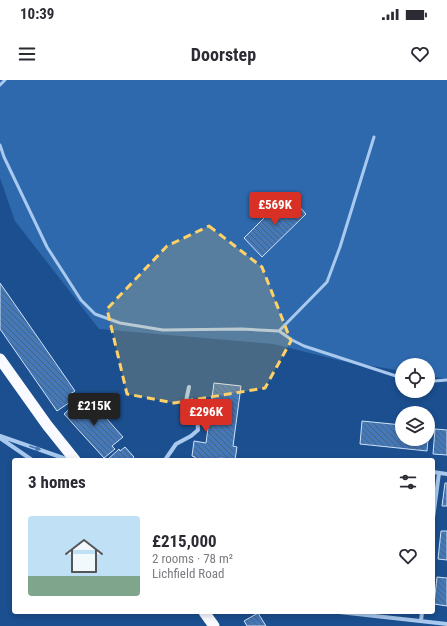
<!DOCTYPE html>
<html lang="en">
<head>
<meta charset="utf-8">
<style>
  :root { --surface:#fff; --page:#f7f7f7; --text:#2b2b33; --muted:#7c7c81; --accent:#d93025 }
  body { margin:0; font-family:"Roboto Condensed",sans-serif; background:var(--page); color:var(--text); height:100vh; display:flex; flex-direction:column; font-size:15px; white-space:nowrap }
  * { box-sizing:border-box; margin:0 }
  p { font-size:13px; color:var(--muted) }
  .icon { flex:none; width:22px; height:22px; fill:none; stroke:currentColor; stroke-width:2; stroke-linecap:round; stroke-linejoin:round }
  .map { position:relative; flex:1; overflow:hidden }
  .sheet { position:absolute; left:12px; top:378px; width:423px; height:156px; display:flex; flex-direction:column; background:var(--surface); border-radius:4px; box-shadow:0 2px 6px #0003 }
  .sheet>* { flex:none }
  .tools { position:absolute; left:395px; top:278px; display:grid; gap:8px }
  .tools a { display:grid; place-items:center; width:40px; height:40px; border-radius:50%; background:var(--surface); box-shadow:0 2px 6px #0003; font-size:20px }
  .price { position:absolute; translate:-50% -34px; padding:0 9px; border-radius:4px; background:var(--accent); color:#fff; font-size:13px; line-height:26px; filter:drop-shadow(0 1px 2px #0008) }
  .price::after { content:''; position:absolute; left:50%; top:24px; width:12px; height:9px; margin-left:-6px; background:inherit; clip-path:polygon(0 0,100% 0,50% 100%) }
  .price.selected { background:#222; color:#fff }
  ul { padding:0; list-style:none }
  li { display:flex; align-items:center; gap:12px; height:100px; padding:0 16px }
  li span { display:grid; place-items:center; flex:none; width:112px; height:80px; border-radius:4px; color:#555 }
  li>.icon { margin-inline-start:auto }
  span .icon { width:48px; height:48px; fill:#fffc; stroke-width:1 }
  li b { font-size:17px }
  h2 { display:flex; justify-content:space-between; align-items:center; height:48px; padding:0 16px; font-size:17px }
  .status { display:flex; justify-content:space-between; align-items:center; height:28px; padding:0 20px; background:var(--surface); direction:ltr }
  .status svg { height:11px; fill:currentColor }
  header { display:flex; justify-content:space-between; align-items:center; height:52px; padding:0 16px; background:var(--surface); font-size:18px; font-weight:700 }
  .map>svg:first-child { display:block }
  .park { fill:#2e69ad }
  .building { fill:url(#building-back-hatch); stroke:#cfe3fa }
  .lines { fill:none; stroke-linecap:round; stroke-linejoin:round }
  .service { stroke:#a9c9ee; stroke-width:3 }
  .minor { stroke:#a9c9ee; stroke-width:4 }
  .trunk { stroke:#f8faff; stroke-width:11 }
  .oneway { fill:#4674ac }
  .marked { fill:#ffd166; fill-opacity:0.2; stroke:#ffd166; stroke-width:3; stroke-dasharray:8 5; stroke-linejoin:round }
</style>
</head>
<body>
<div class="status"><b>10:39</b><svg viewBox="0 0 49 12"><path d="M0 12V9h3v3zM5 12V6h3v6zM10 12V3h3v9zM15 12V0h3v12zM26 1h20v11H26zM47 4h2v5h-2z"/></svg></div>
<header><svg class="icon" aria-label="menu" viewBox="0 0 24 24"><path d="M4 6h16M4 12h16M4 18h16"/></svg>Doorstep<svg class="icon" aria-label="heart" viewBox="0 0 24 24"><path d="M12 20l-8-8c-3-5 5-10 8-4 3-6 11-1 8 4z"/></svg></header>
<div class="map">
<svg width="447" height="546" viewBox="0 0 447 546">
  <defs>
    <pattern id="building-back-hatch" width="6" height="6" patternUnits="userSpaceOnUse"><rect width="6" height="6" fill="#4478b7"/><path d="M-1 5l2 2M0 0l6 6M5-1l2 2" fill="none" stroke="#486282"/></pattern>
  </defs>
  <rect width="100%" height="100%" fill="#1b4f8f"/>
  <!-- park -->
  <path class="park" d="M0,0H447V299L428,296V285H402V291L342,281L273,264L99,249L15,141L0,98Z"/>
  <!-- building -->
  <path class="building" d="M288,114L306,134L262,177L244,158Z
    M0,203L75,311L70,314L73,320L57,331L0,249Z
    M214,303L241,306L233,366L237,367L235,380L220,378L219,380H195V377L192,376L194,361L206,363Z
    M88,318L123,357L112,366L115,369L104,378L64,334L76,323L79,326Z
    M362,341L402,345V359H428V348H429L427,371L360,364Z
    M435,349L447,350V375L433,374Z
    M125,367L134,377L131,380H107L119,369L120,371Z
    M445,403H447V426H442Z
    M441,451H447V480L438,479Z
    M437,497L447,498V526L434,524Z
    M258,533L266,546H247L244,541Z"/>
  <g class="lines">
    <!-- service -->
    <path class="service" d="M0,5L5,0
      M0,65L4,77L47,167L81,220L95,234L120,243L163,250L242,249L279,251L327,202L340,167L374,57
      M279,251L292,260L304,266L396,296L402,297
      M428,301H434L447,300"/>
    <!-- minor -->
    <path class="minor" d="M0,356L69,380
      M0,358L32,380
      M165,380L176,364L191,356L198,350L197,335L186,321L189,307
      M433,392L447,394
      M433,438L439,393
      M339,532L447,544
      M421,541L422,532"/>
    <!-- trunk -->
    <path class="trunk" d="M0,279L47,345L75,380
      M204,532L214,546"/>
  </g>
  <!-- one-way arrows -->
  <defs><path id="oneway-solid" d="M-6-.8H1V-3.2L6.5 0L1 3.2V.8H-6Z"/></defs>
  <use class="oneway" href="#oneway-solid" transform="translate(35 368) rotate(19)"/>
  <!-- marked area -->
  <path class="marked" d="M209,146L262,187L291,261L265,308L174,323L127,314L107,229L167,166Z"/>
</svg>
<div class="tools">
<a><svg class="icon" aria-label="locate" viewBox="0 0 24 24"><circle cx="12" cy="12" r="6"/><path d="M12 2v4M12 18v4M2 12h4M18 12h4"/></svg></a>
<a><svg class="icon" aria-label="layers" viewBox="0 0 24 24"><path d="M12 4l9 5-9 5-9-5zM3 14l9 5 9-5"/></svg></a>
</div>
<b class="price" style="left:275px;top:146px">£569K</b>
<b class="price selected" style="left:94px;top:347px">£215K</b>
<b class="price" style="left:206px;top:353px">£296K</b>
<section class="sheet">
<h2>3 homes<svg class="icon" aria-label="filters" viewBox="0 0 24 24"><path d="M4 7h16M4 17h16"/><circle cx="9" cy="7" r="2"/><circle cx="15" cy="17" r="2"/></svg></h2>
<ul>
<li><span style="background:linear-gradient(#bfe0f5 75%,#7fa58c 0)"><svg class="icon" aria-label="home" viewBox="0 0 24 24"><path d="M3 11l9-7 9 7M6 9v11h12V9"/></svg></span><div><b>£215,000</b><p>2 rooms · 78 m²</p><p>Lichfield Road</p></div><svg class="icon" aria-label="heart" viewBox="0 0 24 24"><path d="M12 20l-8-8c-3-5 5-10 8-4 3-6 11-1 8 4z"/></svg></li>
</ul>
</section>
</div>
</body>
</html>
